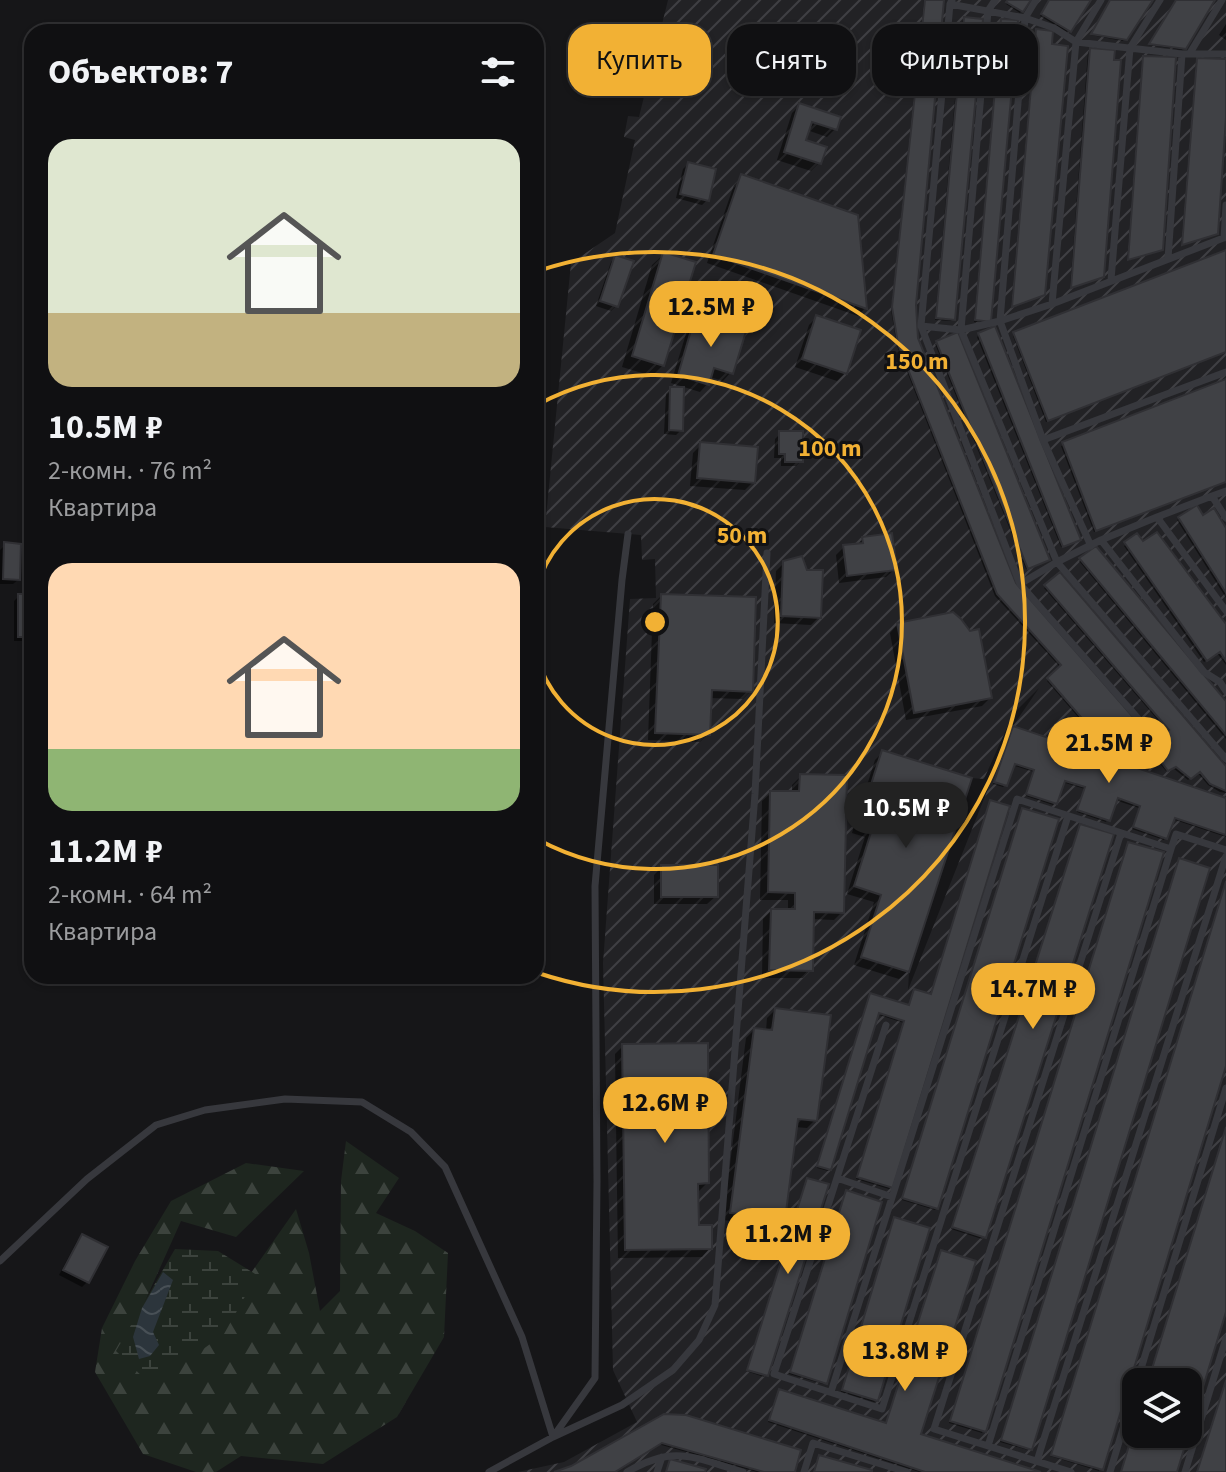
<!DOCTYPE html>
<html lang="ru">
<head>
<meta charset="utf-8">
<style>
  :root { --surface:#101012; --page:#1e1e20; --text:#f1f3f6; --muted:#9c9d9f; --line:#303032; --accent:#f2b134 }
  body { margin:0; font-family:"Source Sans 3",sans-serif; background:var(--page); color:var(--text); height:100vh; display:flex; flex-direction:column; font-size:30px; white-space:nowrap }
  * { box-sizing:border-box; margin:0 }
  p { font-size:26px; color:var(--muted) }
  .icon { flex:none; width:44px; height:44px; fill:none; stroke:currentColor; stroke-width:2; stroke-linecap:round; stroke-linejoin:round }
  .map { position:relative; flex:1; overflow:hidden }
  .drawer { position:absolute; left:24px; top:24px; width:520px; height:960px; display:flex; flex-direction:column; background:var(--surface); border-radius:24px; box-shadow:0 2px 6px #0004,0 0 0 2px var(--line) }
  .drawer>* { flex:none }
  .banner { position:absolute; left:568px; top:24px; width:538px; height:72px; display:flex; gap:16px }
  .tools { position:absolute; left:1122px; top:1368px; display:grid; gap:16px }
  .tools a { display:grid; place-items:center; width:80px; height:80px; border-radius:16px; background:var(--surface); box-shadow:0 2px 6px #0004,0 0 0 2px var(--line); font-size:40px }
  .price { position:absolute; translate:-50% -68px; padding:0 18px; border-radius:28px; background:var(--accent); color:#111; font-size:26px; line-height:52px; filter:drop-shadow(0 2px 4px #0008) }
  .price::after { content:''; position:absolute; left:50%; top:48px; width:24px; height:18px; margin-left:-12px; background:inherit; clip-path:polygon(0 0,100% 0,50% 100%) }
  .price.on { background:#222; color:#fff }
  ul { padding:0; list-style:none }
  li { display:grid; align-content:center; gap:16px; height:424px; padding:0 24px }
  li span { display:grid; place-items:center; height:248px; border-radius:24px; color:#555 }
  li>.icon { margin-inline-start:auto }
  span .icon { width:144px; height:144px; fill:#fffc; stroke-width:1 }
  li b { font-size:34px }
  h2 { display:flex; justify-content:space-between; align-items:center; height:96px; padding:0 24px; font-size:34px }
  .pill { padding:0 28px; border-radius:24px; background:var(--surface); box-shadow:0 2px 6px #0004,0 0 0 2px var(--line); font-size:28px; line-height:72px }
  .pill.on { background:var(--accent); color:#111 }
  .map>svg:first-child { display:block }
  .industrial { fill:url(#industrial-furrows); fill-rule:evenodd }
  .forest { fill:url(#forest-firs) }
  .wetland { fill:url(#wetland-marsh) }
  .water { fill:url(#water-waves) }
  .shadow { fill:#0007 }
  .building { fill:#404145; stroke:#303034; stroke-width:2 }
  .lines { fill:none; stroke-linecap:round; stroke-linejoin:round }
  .service { stroke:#37383d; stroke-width:7 }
  .ring { fill:none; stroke:#f2b134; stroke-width:4 }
  .centre { fill:#f2b134; stroke:#111113; stroke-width:4 }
  .ring-label { font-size:24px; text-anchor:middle; font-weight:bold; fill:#f2b134; stroke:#111113; stroke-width:6; stroke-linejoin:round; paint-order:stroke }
</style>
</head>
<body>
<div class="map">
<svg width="1226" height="1472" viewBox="0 0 1226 1472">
  <defs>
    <pattern id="industrial-furrows" width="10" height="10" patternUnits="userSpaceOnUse" patternTransform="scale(2)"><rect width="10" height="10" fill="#222225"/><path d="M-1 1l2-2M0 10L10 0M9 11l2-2" fill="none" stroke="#3f3f43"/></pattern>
    <pattern id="forest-firs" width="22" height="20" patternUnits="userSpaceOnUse" patternTransform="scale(2)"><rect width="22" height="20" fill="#1e261f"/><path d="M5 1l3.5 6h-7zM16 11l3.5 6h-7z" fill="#3c433d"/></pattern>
    <pattern id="wetland-marsh" width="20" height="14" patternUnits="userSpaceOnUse" patternTransform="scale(2)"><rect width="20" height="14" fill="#1e261f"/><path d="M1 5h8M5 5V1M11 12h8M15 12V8" fill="none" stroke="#3c433d"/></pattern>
    <pattern id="water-waves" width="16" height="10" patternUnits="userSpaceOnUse" patternTransform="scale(2)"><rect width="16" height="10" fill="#2c353c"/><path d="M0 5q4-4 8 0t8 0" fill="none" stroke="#485056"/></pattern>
  </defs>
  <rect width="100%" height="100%" fill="#161618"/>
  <!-- industrial -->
  <path class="industrial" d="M668,0H1226V1472H518L564,1462L637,1422L613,1370L603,963L630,599L656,598L655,559L642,560L641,535L545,527L571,263L615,233L635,140L624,137L628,116L639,117ZM1039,688L1013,726L908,990L909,972L971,778L984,779L1013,714ZM1136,1382H1188V1434H1136Z"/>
  <!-- forest -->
  <path class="forest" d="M346,1141L399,1178L376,1213L415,1231L448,1253L444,1337L397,1417L323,1464L241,1456L216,1472H196L143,1454L95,1372L102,1328L135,1261L171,1201L246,1163L304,1171L236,1237L181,1221L124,1348L194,1354L296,1209L309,1253L320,1311L340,1291L341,1181Z"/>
  <!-- wetland -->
  <path class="wetland" d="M175,1249L218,1251L257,1275L224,1334L152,1386L116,1351Z"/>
  <!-- water -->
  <path class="water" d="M163,1272L173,1280L153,1332L159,1345L150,1356L139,1359L133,1337L142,1308Z"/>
  <!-- shadow -->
  <path class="shadow" d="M924,0H942L914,305L917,339L1014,584L1155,745L1169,733L1044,588L1059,575L1226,770V793L1220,792L1208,785L1197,772L1188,780L1173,768L1166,771L1156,759L1150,765L1129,742L1121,751L1097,739L1047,681L1061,668L995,596L897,346L891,310Z
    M1009,0H1029L1020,13L1006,4Z
    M1050,0H1088L1068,33L1040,16Z
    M1112,0H1151L1123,41L1091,35Z
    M1177,0H1213L1182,50L1149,45Z
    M964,19L953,319L951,321L935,320L962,21Z
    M1001,21L988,323L974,322L1000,23Z
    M1226,24V40L1219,35Z
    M1037,31L1041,296L1011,307L1035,33Z
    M1090,50L1100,278L1070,288L1088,52Z
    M1144,58L1158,251L1127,261L1142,60Z
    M1198,60L1226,61V91L1213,235L1181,246L1196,62Z
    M800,105L835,129L827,137L807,130L804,141L819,163L811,171L777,160L792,113Z
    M688,164L707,200L702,205L676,198L683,169Z
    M742,177L865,308L858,316L707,263L734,185Z
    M1226,252V352L1046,422L1013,336L1014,334Z
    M664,254L663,365L652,376L622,367L652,265Z
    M616,257V306L611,311L596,306L611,262Z
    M697,316L731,372L723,381L710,377L708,383L700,392L671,383L689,324Z
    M817,317L845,373L837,381L795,367L809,325Z
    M979,335L1076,542L1061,547L977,337Z
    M937,343L1046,561L1026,569L935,344Z
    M1226,381V481L1094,532L1061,446Z
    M671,389L681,430L676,435L664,434L666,394Z
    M780,434L801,461L796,466H781V458H774L775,439Z
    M701,445L753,482L745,490L690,486L693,453Z
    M1196,508L1202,518L1226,532V598L1177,520Z
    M1137,536L1226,627V665L1217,653L1204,662L1124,546Z
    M863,539L895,569L886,577L839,583L836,555L844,547L856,546Z
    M5,545L18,580L13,584H0V550Z
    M1096,549L1226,704V739L1079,561Z
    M784,563L805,572L819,617L811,625L774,623L776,571Z
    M19,596H32V641H14V601Z
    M661,596L751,691L743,699L710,698L708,734L700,742L648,740L653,604Z
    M898,624L990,698L982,706L906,720L890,633Z
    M1014,728L1226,800V837L1172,819L1164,840L1132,829L1139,808L1115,800L1106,822L1077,812L1085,789L1062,782L1053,805L1026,796L1034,772L1012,765L1005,785L1003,787L993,784Z
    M883,752L908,971L899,979L854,965L874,902L847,894L865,837L852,833L875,760Z
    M800,777L842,912L834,920L812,919L811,970L803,978H762L763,919L771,911H788V900H760L762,801L771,793H792V785Z
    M991,802L891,1187L889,1189L856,1179L904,1023L876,1014L830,1169L828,1171L817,1168L868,997L870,995L909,1006L930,996Z
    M1021,812L937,1208L935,1210L902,1200Z
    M1080,826L984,1237L982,1239L951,1229Z
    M1128,844L1161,854L982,1433L949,1423Z
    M1179,860L1030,1448L1028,1450L1000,1442Z
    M662,867L716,896L707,904H654V875Z
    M1226,881V1060L1099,1471L1050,1456Z
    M775,1010L815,1120L807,1128L795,1127L783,1219L775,1227L723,1220L746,1038L754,1030L766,1031L767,1018Z
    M623,1046L707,1183L699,1191H696L697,1227L710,1248L702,1257L618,1258L615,1054Z
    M806,1182L766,1375L764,1377L746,1371Z
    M846,1193L825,1383L823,1384L789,1374Z
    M893,1221L876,1400L874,1402L841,1392Z
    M82,1236L87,1282L82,1287L59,1275L77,1241Z
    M941,1252L919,1435L1034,1472H919L768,1422L780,1391L885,1425Z
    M686,1417L793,1472H757L658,1444L613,1472H560Z"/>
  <!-- building -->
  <path class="building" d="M925,0H944L916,305L918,338L1016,583L1155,742L1169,730L1044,585L1060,572L1226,766V791L1210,784L1200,772L1191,779L1176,767L1168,771L1159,759L1153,765L1132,741L1124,750L1099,738L1047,678L1061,665L997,594L898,344L892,307Z
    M1008,0H1031L1023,12L1006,2Z
    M1049,0H1091L1071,32L1041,14Z
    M1110,0H1153L1127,40L1091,34Z
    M1176,0H1215L1186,49L1149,44Z
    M964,17L983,19L955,320L936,318Z
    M1001,19L1018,20L991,322L975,320Z
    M1036,29L1053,31L1052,44L1068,46L1045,295L1012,307Z
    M1090,48L1115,50L1114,60H1121L1104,277L1071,288Z
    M1143,56L1176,57L1163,250L1128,260Z
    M1197,58L1226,59V118L1218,234L1182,245Z
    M799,103L841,117L837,130L812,122L806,140L827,147L821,164L784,152Z
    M688,162L716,169L709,201L680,194Z
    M741,174L858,215L867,309L713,255Z
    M1226,250V352L1048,421L1013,332Z
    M663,252L696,262L664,366L632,356Z
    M615,255L634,261L618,307L600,301Z
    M696,313L747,328L733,374L714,368L709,385L678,375Z
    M816,315L861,330L847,374L802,359Z
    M995,326L1081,540L1063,547L978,333Z
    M958,332L1050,560L1028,569L936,341Z
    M1226,379V482L1096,531L1062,442Z
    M670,387H684L683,431L669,430Z
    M779,431H803V462H785V454H779Z
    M700,442L758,447L755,483L697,478Z
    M1197,505L1203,515L1214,508L1226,528V593L1178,517Z
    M1157,532L1226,624V661L1220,652L1207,661L1124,542L1137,533L1143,541Z
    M892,533L897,570L847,576L843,545L863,543L862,537Z
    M4,542L21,544L20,580L3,579Z
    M1096,546L1226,701V735L1079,558Z
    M802,556L807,570H823L821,618L781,616L783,561Z
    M18,594H32V637H18Z
    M661,594L756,597L753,692L712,690L710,735L655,733Z
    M953,612L961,619L970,631L979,629L992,698L914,713L897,623Z
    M1013,726L1226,798V835L1175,818L1167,839L1133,827L1140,806L1118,798L1110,821L1077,810L1085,787L1065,781L1057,804L1026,794L1034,770L1015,764L1007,786L994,782Z
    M882,750L972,778L909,972L861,957L881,895L854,886L872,829L858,825Z
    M800,774L847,775L844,913L814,912L813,971L769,970L771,909H795V893L768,892L770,791H799Z
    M990,800L1010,806L893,1188L857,1177L904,1021L879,1013L831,1170L817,1166L870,993L909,1005L914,989L931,994Z
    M1022,808L1059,819L938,1209L902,1198Z
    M1080,824L1114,834L986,1238L952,1227Z
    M1128,842L1164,852L986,1432L950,1421Z
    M1179,858L1210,868L1032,1450L1001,1440Z
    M661,865H718V897H661Z
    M1226,881V1066L1103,1470L1051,1455Z
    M775,1008L831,1015L817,1121L798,1119L785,1220L730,1213L754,1028L772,1030Z
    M708,1043L709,1183L698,1184L699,1225H712V1249L625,1250L622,1044Z
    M1226,1127V1312L1177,1472H1121L1136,1422V1434H1188V1382H1148Z
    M807,1178L829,1184L768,1376L747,1370Z
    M846,1190L882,1202L827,1384L790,1372Z
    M894,1217L930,1228L878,1401L842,1390Z
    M82,1234L108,1247L89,1283L63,1270Z
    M941,1250L976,1261L921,1434L1041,1472H925L769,1420L779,1389L886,1423Z
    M1226,1380V1472H1197Z
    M664,1414L686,1415L801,1450L795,1472H764L662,1443L615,1472H554L571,1466Z
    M819,1455L872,1470V1472H814Z
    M670,1459L706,1469L705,1472H666Z"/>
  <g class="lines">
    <!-- service -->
    <path class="service" d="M952,0L950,4L921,326L1020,584L1150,732
      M995,0L988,11L961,330L1057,562L1101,540L1204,672L1220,682L1226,691
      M1036,0L1025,18L1000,321L1043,440L1091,546
      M950,4L1025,18L1054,28L1076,42L1182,54H1226
      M1190,53L1222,0
      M1224,238L1226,205
      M1168,259L1182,54
      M1111,280L1130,48L1160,0
      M1052,304L1076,42L1101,0
      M921,326L961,330L1000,321L1052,304L1226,237
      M1043,440L1226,372
      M1212,496L1226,491
      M1157,517L1212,496L1226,518
      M1101,540L1157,517L1226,611
      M1020,584L1057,562L1226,759
      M886,1025L774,1374L882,1409L1068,816
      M837,1178L892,1197
      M0,1261L87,1179L156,1125L205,1110L285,1099L362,1102L411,1132L445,1167L522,1337L553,1437L595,1378L597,1181L595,886L622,580L628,534
      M1137,1382L1226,1088
      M831,1392L1017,799L1171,849L1176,834L1226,850
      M988,1446L1171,849
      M1037,1461L1226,856
      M489,1472L553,1437L622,1405L673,1370L699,1340L715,1305L755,794L767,553
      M627,1472C675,1444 694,1458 743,1472
      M657,1472L662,1457
      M804,1472L813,1443L907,1472
      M1071,1472L934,1429L1121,833
      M1110,1472L1136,1385
      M1185,1472L1226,1338"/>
  </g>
  <!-- distance rings -->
  <g class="ring">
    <path d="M536 590A123 123 0 1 1 536 654"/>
    <path d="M537 405A247 247 0 1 1 537 839"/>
    <path d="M538 271A370 370 0 1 1 538 973"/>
  </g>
  <circle cx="655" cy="622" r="12" class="centre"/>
  <g class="ring-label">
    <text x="917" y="369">150 m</text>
    <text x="830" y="456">100 m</text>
    <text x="742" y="543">50 m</text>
  </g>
</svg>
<div class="tools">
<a><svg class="icon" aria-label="layers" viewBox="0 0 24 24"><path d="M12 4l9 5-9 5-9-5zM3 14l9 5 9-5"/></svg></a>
</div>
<b class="price" style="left:711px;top:349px">12.5M ₽</b>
<b class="price" style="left:1109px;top:785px">21.5M ₽</b>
<b class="price on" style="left:906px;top:850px">10.5M ₽</b>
<b class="price" style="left:1033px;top:1031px">14.7M ₽</b>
<b class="price" style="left:665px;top:1145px">12.6M ₽</b>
<b class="price" style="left:788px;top:1276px">11.2M ₽</b>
<b class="price" style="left:905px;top:1393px">13.8M ₽</b>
<div class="banner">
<a class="pill on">Купить</a>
<a class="pill">Снять</a>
<a class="pill">Фильтры</a>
</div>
<section class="drawer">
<h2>Объектов: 7<svg class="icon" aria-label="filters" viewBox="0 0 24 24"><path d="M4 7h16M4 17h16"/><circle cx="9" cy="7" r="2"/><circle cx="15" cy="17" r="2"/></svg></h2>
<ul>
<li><span style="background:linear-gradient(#dfe7d0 70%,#c2b280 0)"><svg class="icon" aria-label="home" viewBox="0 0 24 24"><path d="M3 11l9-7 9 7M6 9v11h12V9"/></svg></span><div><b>10.5M ₽</b><p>2-комн. · 76 m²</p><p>Квартира</p></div></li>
<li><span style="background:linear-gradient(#ffd9b3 75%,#8fb573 0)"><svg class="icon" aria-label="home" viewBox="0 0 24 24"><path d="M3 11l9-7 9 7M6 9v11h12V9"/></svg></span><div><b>11.2M ₽</b><p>2-комн. · 64 m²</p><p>Квартира</p></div></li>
</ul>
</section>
</div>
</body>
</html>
